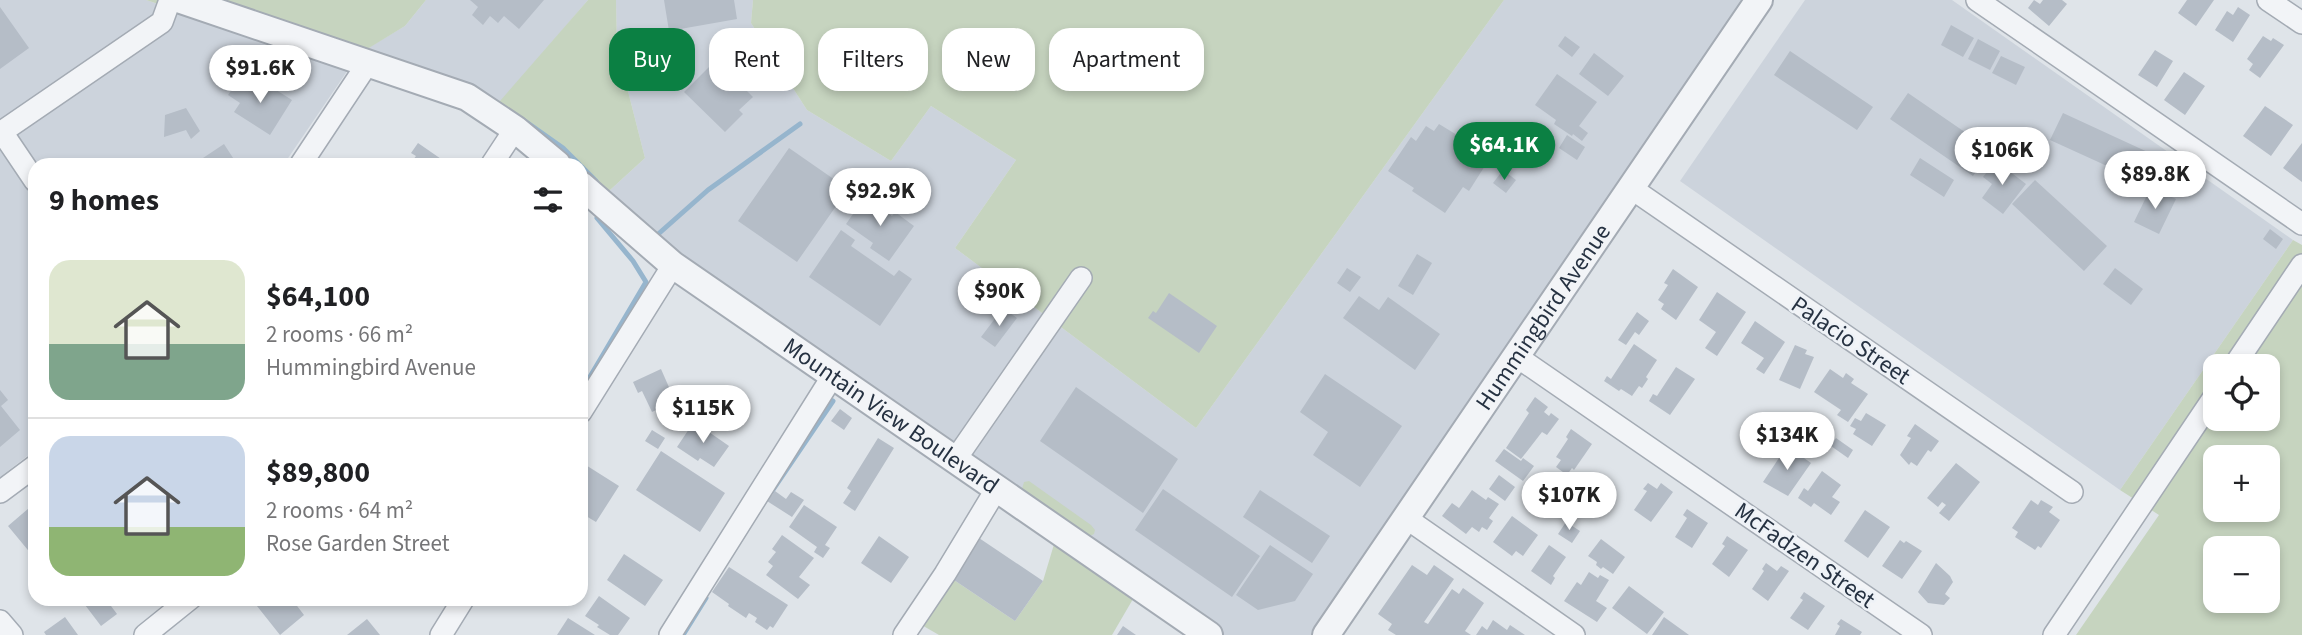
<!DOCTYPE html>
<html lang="en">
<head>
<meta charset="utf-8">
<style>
  :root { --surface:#fff; --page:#f6f6f6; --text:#202124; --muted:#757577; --line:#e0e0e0; --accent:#0b8043 }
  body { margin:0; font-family:"Source Sans 3",sans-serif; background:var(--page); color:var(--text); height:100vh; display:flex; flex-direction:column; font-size:26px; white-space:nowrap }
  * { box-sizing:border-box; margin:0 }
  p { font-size:23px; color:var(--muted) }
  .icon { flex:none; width:38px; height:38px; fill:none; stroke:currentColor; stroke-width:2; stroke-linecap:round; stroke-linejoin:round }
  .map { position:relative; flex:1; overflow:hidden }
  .side { position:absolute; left:28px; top:158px; width:560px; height:448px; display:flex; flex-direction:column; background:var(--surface); border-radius:21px; box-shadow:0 4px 10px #0003 }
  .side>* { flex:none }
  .top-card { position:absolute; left:609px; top:28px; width:665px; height:63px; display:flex; gap:14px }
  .fabs { position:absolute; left:2203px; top:354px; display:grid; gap:14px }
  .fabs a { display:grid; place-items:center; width:77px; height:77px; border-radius:14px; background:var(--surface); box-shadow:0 4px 10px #0003; font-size:35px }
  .price { position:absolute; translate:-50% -60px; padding:0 16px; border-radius:24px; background:#fff; color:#222; font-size:23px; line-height:46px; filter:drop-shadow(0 2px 4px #0008) }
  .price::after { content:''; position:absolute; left:50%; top:42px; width:21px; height:16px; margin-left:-10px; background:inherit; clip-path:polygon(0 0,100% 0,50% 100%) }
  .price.current { background:var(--accent); color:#fff }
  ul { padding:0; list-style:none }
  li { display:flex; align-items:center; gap:21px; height:175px; padding:0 21px }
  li+li { border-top:2px solid var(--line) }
  li span { display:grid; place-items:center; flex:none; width:196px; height:140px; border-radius:21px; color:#555 }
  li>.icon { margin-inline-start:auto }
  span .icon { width:84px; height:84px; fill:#fffc; stroke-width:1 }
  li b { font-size:30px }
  h2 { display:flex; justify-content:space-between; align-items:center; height:84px; padding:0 21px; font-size:30px }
  .tag { padding:0 24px; border-radius:21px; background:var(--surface); box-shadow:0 4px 10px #0003; font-size:24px; line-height:63px }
  .tag.current { background:var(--accent); color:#fff }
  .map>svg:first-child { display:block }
  .built { fill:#ccd3dc }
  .green { fill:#c6d4bf; fill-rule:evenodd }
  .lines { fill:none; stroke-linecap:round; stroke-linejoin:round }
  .stream { stroke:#96b5cd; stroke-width:5 }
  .building { fill:#b5bdc7 }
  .minor-casing { stroke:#a4abb4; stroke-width:24 }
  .tertiary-casing { stroke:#a4abb4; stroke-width:30 }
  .minor { stroke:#f2f4f7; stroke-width:21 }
  .tertiary { stroke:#f2f4f7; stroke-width:26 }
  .labels { text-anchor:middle; stroke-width:5; stroke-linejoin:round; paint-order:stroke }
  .street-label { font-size:24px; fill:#263242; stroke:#eef2f7 }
</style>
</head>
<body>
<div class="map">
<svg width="2302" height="635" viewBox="0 0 2302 635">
  <rect width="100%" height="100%" fill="#dfe4e9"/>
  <!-- built -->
  <path class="built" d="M0,0H146L350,67L284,164H35V450L0,477Z
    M426,0H588L501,102L460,84L363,51L405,26Z
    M616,0H753L751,23L807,110L891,161L931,106L1016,160L955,248L1196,428L1504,0H1774L1327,635H1209L605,206L609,191L645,158L617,48Z
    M1805,0H1952L2293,240L2120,490L1680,181Z"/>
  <!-- green -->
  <path class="green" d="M146,0H426L405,26L364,51L460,84L500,101L588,0H616L617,48L645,158L609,191L605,206L581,185V164H557L515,129L350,67Z
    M753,0H1504L1196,428L955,248L1016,160L931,106L891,161L807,110L751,23Z
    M2293,240L2302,245V635H2076L2159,515L2120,490ZM2216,366H2268V418H2216ZM2216,457H2268V509H2216ZM2216,548H2268V600H2216Z
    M1029,481L1091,525L1095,530L1094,534L1090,536L1085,535L1026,495L1022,489L1024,482Z
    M1058,531L1140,587L1112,635H939L913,620L945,574L1015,621L1043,581Z"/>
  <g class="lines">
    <!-- stream -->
    <path class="stream" d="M522,119L563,148L579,164
      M581,166L596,181
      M653,234L656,236L708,190L800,124
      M581,392L646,282L633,261L597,218
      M772,491L833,401
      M683,635L706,598"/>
  </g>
  <!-- building -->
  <path class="building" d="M470,0H544L519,29L504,16L498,23L490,16L483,25L472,15L478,7Z
    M664,0H734L737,19L669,31Z
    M2034,0L2040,4L2043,0H2062L2067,4L2049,26L2028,8Z
    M2187,0H2214L2196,26L2178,13Z
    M0,7L29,48L0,69Z
    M2238,7L2250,15L2233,42L2215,30L2227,11L2233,15Z
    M1951,25L1974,38L1963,57L1941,45Z
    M1565,36L1580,47L1572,57L1558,46Z
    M2263,36L2271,41L2273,38L2284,45L2260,78L2249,70L2253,64L2247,59Z
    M1978,39L2000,51L1990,70L1968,59Z
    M2155,50L2173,61L2157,87L2138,75Z
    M1790,51L1873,107L1857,130L1774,75Z
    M1594,53L1624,76L1608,96L1579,74Z
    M2001,56L2025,67L2016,85L1992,73Z
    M716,60L753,97L739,110L743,114L725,132L684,92Z
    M2184,72L2205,86L2185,115L2164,100Z
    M1557,74L1597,102L1579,126L1588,133L1582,141L1573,134L1572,136L1554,124L1556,120L1535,105Z
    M257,78L292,100L270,135L234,112L240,103L228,95L237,82L249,90Z
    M1908,93L1991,150L1973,176L1890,119Z
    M2265,106L2293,125L2271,156L2243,136Z
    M186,108L200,131L191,139L186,130L164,137L165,115Z
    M2063,113L2152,154L2140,181L2050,140Z
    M1439,124L1462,138L1459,142L1488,161L1469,191L1463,187L1445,213L1412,191L1414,188L1388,171L1411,137L1416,141L1426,126L1434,131Z
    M1567,135L1585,147L1577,160L1559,148Z
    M418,143L444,161L441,164H410L416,156L411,153Z
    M2302,143V182L2283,168Z
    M224,144L237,164H194Z
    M789,148L848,189L797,262L738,221Z
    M1920,158L1954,180L1944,197L1910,175Z
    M1996,161L2026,184L2003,214L1982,198L1992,184L1983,177Z
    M1503,170L1516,180L1506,193L1493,183Z
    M2035,180L2107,246L2084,271L2012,204Z
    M2151,187L2176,199L2159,234L2134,222Z
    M865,197L892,216L895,212L914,226L889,261L870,248L873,243L846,224Z
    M2270,229L2283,239L2276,249L2263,239Z
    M841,230L855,240L851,246L894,276L899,270L912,279L880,326L809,277Z
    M1417,254L1432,263L1413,295L1398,286Z
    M1347,268L1361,277L1350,292L1337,283Z
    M2115,268L2143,289L2131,305L2103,284Z
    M1673,269L1698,287L1676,320L1661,309L1664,304L1658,300L1668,285L1664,283Z
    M998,288L1016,300L1010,309L1004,305L1001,310L989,302Z
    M1717,292L1746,312L1717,356L1705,348L1716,332L1699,320Z
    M1169,293L1217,326L1199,353L1148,318L1153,311L1156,313Z
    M1359,296L1379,310L1388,297L1440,334L1415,370L1343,318Z
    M1003,308L1017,318L995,347L981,337Z
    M1637,312L1649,321L1639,335L1635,332L1626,345L1618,340Z
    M1755,321L1785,342L1764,374L1756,369L1764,358L1741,343Z
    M1634,344L1657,360L1646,377L1648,379L1642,388L1639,386L1632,396L1621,389L1619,391L1604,381L1607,376L1611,379Z
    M1795,345L1807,350L1805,354L1814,357L1800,389L1779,380Z
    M1676,367L1695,379L1670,415L1649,401L1653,394L1657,396Z
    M661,369L675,401L652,412L642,391L638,393L633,382Z
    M1830,369L1843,378L1846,373L1854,379L1851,383L1868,394L1848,422L1837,415L1841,410L1814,392Z
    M1325,374L1402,426L1360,487L1313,455L1328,432L1300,412Z
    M1076,387L1178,459L1143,513L1040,441Z
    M0,390L8,400L1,406L20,430L0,447Z
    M1535,397L1548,407L1544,412L1549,416L1551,413L1559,419L1547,435L1542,432L1521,459L1506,448L1529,413L1526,410Z
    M840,409L852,418L844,430L831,421Z
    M1866,413L1886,425L1872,446L1853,434L1856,429L1850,426L1855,418L1861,421Z
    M696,423L729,446L714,467L700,458L698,461L677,447L689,429L691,430Z
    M1915,424L1939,441L1931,452L1928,450L1917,466L1911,462L1909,465L1900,455L1911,438L1907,436Z
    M1571,429L1592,444L1574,470L1572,468L1567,475L1556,467L1561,460L1556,457L1568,439L1566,437Z
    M652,430L665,438L658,449L645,441Z
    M878,438L894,448L855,511L843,503L851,491L847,488Z
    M1836,438L1853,450L1848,458L1831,446Z
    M1787,446L1811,463L1788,496L1763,482Z
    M1504,449L1521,461L1523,458L1534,466L1523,481L1495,461Z
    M661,451L725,493L700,532L636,490Z
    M581,462L619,486L596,522L581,513Z
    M1956,463L1980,482L1949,521L1939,513L1946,505L1942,502L1938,507L1927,498Z
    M1822,471L1841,485L1832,497L1840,502L1831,515L1814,503L1811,507L1798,498L1804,488L1808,491Z
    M1499,475L1515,487L1505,501L1489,489Z
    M1648,483L1657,489L1661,483L1673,492L1651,522L1634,510L1647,491L1643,489Z
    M1163,489L1260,556L1232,597L1135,530Z
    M1260,490L1330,536L1312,563L1243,517Z
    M1472,490L1486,500L1488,497L1499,504L1489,518L1493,521L1487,530L1482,527L1479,532L1472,527L1466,534L1442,516L1452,503L1459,508Z
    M775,491L786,499L791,492L804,500L792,517L767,501Z
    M2031,500L2038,505L2041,500L2053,507L2049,512L2060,520L2041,548L2038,546L2035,550L2015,537L2018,532L2012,528Z
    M804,505L837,527L825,545L830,548L823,558L814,552L817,547L789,527Z
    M29,508L35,515V552L32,555L8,526Z
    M1687,509L1708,523L1692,548L1675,537L1687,518L1683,515Z
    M1865,510L1890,527L1868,558L1844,541Z
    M1512,516L1538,535L1523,556L1516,551L1512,556L1493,542Z
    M1566,522L1580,531L1572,543L1558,534Z
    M782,535L814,558L799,577L810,585L798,599L766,575L773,566L768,562L776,552L772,549Z
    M879,536L909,557L891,583L861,563Z
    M1727,536L1748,550L1729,577L1712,564L1725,546L1722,544Z
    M979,538L1043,581L1015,621L951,578Z
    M1601,539L1625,557L1613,574L1603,567L1601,569L1596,565L1597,562L1588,556Z
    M1900,540L1904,543L1906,541L1922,551L1902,579L1882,566Z
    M1270,545L1313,574L1295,601L1258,610L1236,595Z
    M1549,545L1566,557L1553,576L1555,578L1551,585L1531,571Z
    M624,554L663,580L645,606L607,580Z
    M1766,563L1777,571L1781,566L1789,571L1768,601L1752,589L1764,571L1762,569Z
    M1936,563L1950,576L1953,582L1945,594L1950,598L1944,605L1928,603L1918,592Z
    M1412,565L1427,575L1434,565L1454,579L1424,622L1428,624L1452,589L1459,594L1463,588L1484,603L1465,631L1471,635H1396L1388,630L1392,624L1378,614Z
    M729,567L788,605L773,628L770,626L767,630L755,622L757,618L749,613L746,618L728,606L729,604L712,592Z
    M1589,572L1598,578L1600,575L1609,580L1596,601L1607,608L1597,622L1564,601L1577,582L1581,585Z
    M1629,586L1664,612L1647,634L1612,608Z
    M1804,592L1825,606L1808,630L1790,618L1803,600L1800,598Z
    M599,596L630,618L618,635H610L597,627L599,625L585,616Z
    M75,598H105L117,614L101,626L82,601L79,604Z
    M257,598H291L304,615L280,635L253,601Z
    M65,617L78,635H46L44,632Z
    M1664,617L1689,635H1652Z
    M568,618L595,635H557Z
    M367,619L380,635H347Z
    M1841,619L1862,632L1860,635H1835L1840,626L1837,624Z
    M1493,620L1507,630L1510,625L1525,635H1476L1482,626L1487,630Z
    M1123,626L1136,635H1117Z"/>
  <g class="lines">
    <defs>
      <path id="minor" d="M1977,0L2302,224
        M2268,0L2302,23
        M2,132L35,181
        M0,133L162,22L170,0
        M301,164L368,63
        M492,164L515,129
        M1631,188L2072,492
        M1516,356L1921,635
        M2234,366L2302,265
        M581,412L673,265
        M955,460L1081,278
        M0,492L35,466
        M1406,518L1574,635
        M0,621L12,635
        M145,635L191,598
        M441,635L464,598
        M670,635L832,377
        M904,635L945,574L997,488
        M2054,635L2216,394"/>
      <g id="tertiary">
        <path d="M181,0L467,97L515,129L557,164"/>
        <path id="s1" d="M581,185L673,265L1209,635"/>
        <path id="s2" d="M1326,635L1759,0"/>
      </g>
    </defs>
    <!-- minor casing -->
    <use href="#minor" class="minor-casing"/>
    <!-- tertiary casing -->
    <use href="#tertiary" class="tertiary-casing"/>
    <!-- minor -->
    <use href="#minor" class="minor"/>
    <!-- tertiary -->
    <use href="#tertiary" class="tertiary"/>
  </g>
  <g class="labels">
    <!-- street labels -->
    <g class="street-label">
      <text dy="8" stroke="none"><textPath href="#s2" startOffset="385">Hummingbird Avenue</textPath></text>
      <text transform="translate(1851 340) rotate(34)" y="8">Palacio Street</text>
      <text dy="8" stroke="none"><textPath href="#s1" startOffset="387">Mountain View Boulevard</textPath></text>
      <text transform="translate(1805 555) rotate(35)" y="8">McFadzen Street</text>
    </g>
  </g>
</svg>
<div class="fabs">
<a><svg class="icon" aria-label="locate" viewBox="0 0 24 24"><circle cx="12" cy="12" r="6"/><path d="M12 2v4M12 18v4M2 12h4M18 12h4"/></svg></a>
<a>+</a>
<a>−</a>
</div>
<b class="price" style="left:260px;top:105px">$91.6K</b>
<b class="price current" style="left:1504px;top:182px">$64.1K</b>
<b class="price" style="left:2002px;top:187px">$106K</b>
<b class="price" style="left:2155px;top:211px">$89.8K</b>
<b class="price" style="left:880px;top:228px">$92.9K</b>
<b class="price" style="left:999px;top:328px">$90K</b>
<b class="price" style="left:703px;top:445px">$115K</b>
<b class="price" style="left:1787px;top:472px">$134K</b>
<b class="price" style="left:1569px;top:532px">$107K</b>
<div class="top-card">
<a class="tag current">Buy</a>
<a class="tag">Rent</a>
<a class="tag">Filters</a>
<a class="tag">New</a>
<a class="tag">Apartment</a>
</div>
<section class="side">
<h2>9 homes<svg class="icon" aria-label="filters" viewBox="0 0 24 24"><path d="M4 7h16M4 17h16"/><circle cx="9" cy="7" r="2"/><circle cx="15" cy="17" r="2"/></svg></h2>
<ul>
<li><span style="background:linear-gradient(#dfe7d0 60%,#7fa58c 0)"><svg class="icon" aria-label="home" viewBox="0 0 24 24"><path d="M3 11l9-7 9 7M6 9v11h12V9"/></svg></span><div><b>$64,100</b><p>2 rooms · 66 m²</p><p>Hummingbird Avenue</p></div></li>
<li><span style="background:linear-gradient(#c9d6e8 65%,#8fb573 0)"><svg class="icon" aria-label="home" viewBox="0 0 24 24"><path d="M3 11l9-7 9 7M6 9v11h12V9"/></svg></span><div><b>$89,800</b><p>2 rooms · 64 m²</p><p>Rose Garden Street</p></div></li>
</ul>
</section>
</div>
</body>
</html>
